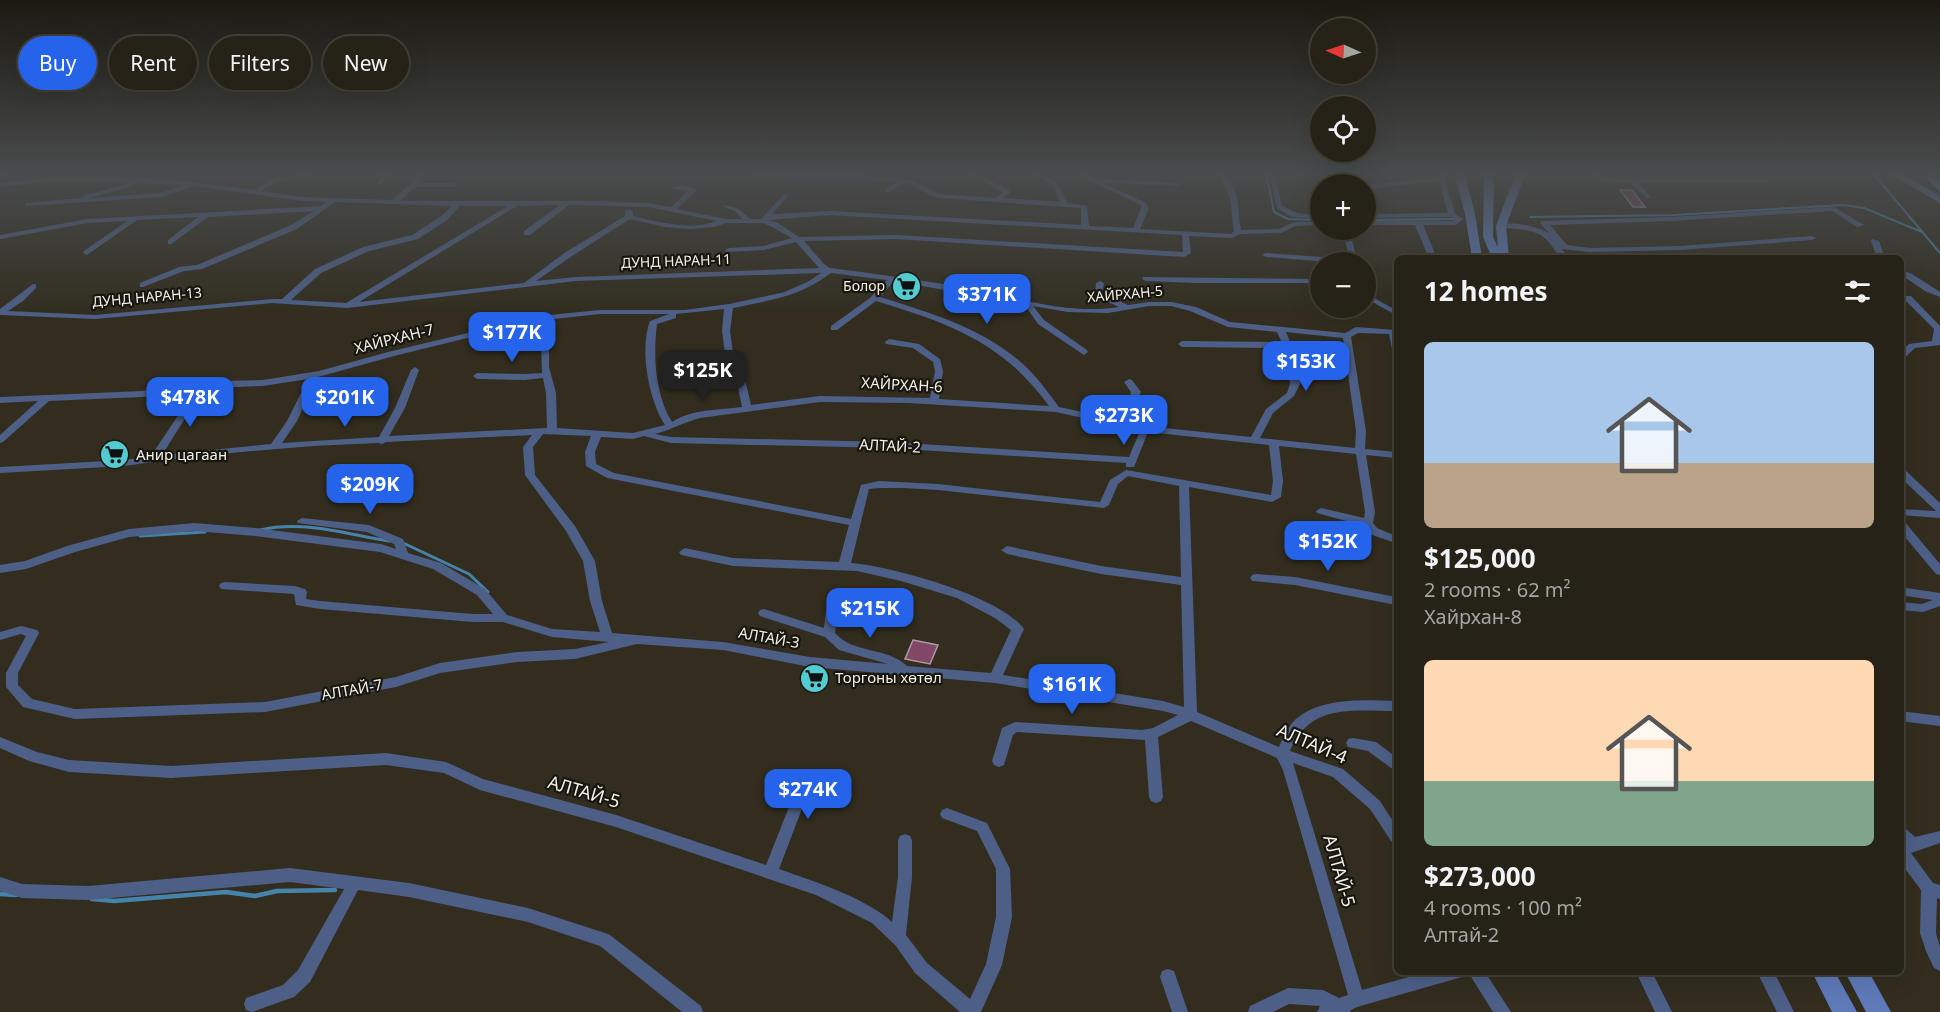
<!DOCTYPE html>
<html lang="en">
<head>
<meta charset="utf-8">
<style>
  :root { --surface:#262217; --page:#2e2a20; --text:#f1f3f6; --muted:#a4a4a1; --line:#423f36; --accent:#2563eb }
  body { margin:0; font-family:"Noto Sans",sans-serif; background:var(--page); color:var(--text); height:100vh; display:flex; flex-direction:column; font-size:22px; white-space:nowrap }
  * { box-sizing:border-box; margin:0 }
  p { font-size:20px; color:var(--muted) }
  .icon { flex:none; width:33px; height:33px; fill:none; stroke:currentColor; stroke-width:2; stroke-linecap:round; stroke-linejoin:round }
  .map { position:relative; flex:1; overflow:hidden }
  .side { position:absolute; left:1394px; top:255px; width:510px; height:720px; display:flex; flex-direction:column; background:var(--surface); border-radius:9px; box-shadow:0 6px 24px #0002,0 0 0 2px var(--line) }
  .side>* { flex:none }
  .banner { position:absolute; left:18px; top:36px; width:570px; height:54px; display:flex; gap:12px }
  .needle { width:39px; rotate:273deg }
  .fabs { position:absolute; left:1310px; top:18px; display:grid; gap:12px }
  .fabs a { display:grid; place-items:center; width:66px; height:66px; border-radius:50%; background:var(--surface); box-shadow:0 6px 24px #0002,0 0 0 2px var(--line); font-size:30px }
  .price { position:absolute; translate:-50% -51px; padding:0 14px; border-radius:12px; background:var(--accent); color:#fff; font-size:20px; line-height:39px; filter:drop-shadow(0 2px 3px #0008) }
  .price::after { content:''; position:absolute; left:50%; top:36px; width:18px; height:14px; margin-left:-9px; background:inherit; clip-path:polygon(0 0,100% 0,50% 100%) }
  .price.on { background:#222; color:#fff }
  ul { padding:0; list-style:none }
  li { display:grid; align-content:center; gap:12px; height:318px; padding:0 30px }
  li span { display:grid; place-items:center; height:186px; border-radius:9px; color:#555 }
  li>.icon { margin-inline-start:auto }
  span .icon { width:108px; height:108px; fill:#fffc; stroke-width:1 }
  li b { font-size:26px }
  h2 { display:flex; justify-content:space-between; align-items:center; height:72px; padding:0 30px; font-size:26px }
  .pill { padding:0 21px; border-radius:27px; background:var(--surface); box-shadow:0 6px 24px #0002,0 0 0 2px var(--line); font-size:21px; line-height:54px }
  .pill.on { background:var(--accent); color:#fff }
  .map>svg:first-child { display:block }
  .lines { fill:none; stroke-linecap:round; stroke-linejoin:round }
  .stream-far2 { stroke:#4683ab; stroke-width:2 }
  .stream-far1 { stroke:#4683ab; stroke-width:3 }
  .stream { stroke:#4683ab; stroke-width:4.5 }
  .building { fill:#814766; stroke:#ac99a2; stroke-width:1.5 }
  .minor { fill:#4d5f86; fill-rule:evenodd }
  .secondary { fill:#5e7ab8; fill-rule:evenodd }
  .primary { fill:#6a8fdf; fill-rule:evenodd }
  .labels { text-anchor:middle; stroke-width:4.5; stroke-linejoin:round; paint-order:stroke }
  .far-street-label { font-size:14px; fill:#f3f0e7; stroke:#18160f }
  .far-poi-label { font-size:14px; fill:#f3f0e7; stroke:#18160f; text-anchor:end }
  .street-label { font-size:15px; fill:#f3f0e7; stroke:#18160f }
  .poi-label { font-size:15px; fill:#f3f0e7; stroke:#18160f; text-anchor:start }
  .near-street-label { font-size:18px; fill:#f3f0e7; stroke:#18160f }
</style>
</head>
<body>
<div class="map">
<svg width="1940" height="1012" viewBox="0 0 1940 1012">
  <rect width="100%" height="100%" fill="#322d1f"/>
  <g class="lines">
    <!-- stream-far2 -->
    <path class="stream-far2" d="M1266,172L1274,212L1288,219L1320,220
      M1872,172L1940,253
      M1530,217L1674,215L1843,205L1864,208L1922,232
      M1365,220L1455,219"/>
    <!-- stream-far1 -->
    <path class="stream-far1" d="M260,530C304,520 345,534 389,541
      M140,536L205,532
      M401,542L469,574L488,592"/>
    <!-- stream -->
    <path class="stream" d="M0,894L16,895
      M92,899L114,901L226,892L255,896L277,891L335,890"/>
  </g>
  <!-- building -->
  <path class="building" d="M1620,190H1632L1645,207H1633Z
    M913,640L938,645L930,664L905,659Z"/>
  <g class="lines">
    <!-- minor -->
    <path class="minor" d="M6,172H15L0,179V175Z
      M307,172L392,173L379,186L376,184L384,175C344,175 296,168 261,191L302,197L392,200L410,184L415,177L414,172H420L421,177L418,183H454L457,185L454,187H415L400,201H589L648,203L671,207L688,191L673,189L672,188C677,184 692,186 697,190L677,209L726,219H742L735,211L724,207V205L739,209L750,219H761L783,195L785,194L788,196L772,214L830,211L1081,225V208H1080L939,198C926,195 917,185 904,183L889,192H885V190L897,182L890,181L763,177L742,174L739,172L869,175L913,181L939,194L995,198L1003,192L966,172H974L1010,191V193L1003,198L1060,202L1053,186L1030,172H1038L1058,184L1067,203L1087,206L1089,226L1133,228L1141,208V205L1072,172H1080L1102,182L1103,180L1105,179L1180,183L1181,184L1178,186L1103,183L1146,203L1149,208L1140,229L1231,234L1234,231C1229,201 1236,198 1215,172H1222C1242,194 1236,203 1241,230L1279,229L1294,222L1320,221V225L1295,226L1281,233L1240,234L1232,238L1189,236L1191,253L1184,257L896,239L804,241L824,264L830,268C877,274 923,280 970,289C1016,298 1072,315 1119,307L1095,296L1096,283L1100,281L1104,283L1102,293L1128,305L1149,302H1171L1196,307L1230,322L1345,333L1356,327L1396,330V352L1392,349L1389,334L1358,333L1351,337L1366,431L1365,449L1396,452V458L1366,455L1375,512L1373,523L1377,528L1396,536V543L1369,534L1364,526L1317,513L1316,511L1321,508L1364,518L1365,512L1356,454L1279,446L1283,481L1281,497L1272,502L1189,487L1197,712L1279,747C1283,737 1288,726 1296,719C1322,697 1365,700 1396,701V711C1352,711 1310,703 1290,751L1343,769L1380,801L1396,826V843L1391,841L1370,809L1333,777L1293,763L1362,990L1427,972H1464L1462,977L1357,1007L1351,1010L1350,1012H1317L1320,1006L1289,1004L1273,1012H1248L1250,1006L1288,988L1323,990L1339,998L1348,995L1283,770L1277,758L1191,721L1158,737L1163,797L1161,801L1156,803L1151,801L1149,797L1145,740L1017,732L1013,735L1004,765L999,767L994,765L992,761L1002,728L1015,722L1142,730L1153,728L1178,715L1163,711L995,683L810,667L723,650L637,644L575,659L517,662L440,673L396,687L265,712L75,719L23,707L6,687V673L26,636L21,634L0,640V632L21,626L37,630L39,633L18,673V685L32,699L75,709L265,702L396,677L440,663L517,652L575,649L609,642L552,637L503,622H473L320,609L296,605L294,594L221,589L219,586L221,583L225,582L295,586L305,589L307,592L306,599L320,601L473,614H493L477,595L433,569L380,552L255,536L194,531L129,537L75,552L26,569L0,573V565L25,561L67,546L129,529L194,523L255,528L381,544L396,549L394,544L367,532L298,523L297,521L302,518L369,525L403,539L408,553L441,563L485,589L507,615L552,629L600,632L590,601L583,561L566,531L525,475L523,447L532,435L386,442L382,444L378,443L313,446L196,456L124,466L0,473V467L124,460L151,456L177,417L200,389L142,397L49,401L3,442L0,443V435L38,401L0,403V397L142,391L219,381L263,380L319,371L388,352L540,316L600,310H685L729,304L785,292L809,281L821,273L576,281L347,308L272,303L95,319L0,315V309L33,284H36V288L23,301L8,311L95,315L272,299H282L315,269L363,247L412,235L440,217L452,206L335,202L297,229L202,269L184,271L143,287H140V283L179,267L197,265L291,225L314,211L208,217L171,244H168V240L198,217L137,220L87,255L83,253L84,251L127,221L88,223L0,239V235L88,219L321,206L326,202L302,201L195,186L161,197L27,206L25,205V203L82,198L83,196L130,183L55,181L0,187V183C18,181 37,178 55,177C120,174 190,181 254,190L270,180ZM136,183L184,185L160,193L90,198L135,185ZM560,205L524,231V235H530L569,205L648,207L717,221C690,231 659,222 633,216V211L629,209L625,211V216L566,252L524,283L359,302L517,206ZM460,206H508L346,303L291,300L321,273L369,251L418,239L446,221ZM830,215L1182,235L1183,252L896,235L799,237L778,223L768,220ZM630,219L665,227L690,229L714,227L726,223H763L772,227L792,238L764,246L729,248L725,250L726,252L764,250L796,242L819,268L576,277L536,281L572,256ZM831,273L887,280L870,298L831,326V330H837L876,301C948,323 1003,342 1049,406L939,399L943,371L940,359L919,344L889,339L885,342L886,344L913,348L933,362L935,371L930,398L820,396L751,405L743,371L735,367L730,331L733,308C771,300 799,297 831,273ZM894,281L1024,304L1038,324L1084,355L1088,352L1087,350L1044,320L1033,306L1068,312L1108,313L1149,306H1171L1190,311L1228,327L1277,332L1281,341L1277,342L1182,341L1178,344L1182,347L1277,348L1283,346L1289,359L1290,384L1287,393L1266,409L1251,437L1145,426L1118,420L1122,415V404L1137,400L1141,392L1132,380L1129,379L1124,382L1131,392L1130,396L1114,400L1112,415L1110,418L1059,407C1048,392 1037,377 1023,364C983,328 931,313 880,297ZM724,309L722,331L727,369L735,373L742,407C719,410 692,409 672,422C655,395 653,355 657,324L676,318V314ZM600,314H669L650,321C639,349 649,401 665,425L633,433L557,428L556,393L549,367V343L545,320ZM536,321L541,343L542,373L525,374L477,373L473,376L477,379L525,380L543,378L546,393L547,428L389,436L405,408L419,370L415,367L411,370L395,408L379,437L282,443L297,421L318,377L394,356ZM1286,332L1343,338L1356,431L1355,448L1260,438L1273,413L1294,396L1300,384L1297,359ZM308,379L287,421L271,444L162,455L184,420L210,388L263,386ZM820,402L909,403L1056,412L1140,431L1129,457L888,442L671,437L655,434C671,430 684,422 700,418ZM1148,432L1269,445L1273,481L1271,495L1126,470L1110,480L1100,502L938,484L879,481L861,485L851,519L614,473L596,464L595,452L601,437L633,439L644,436L671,443L888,448L1126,463V467H1134ZM543,434L591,436L585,452L586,466L607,478L849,525L839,562L733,558L685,548L679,552L681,555L733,566L857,571L901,581L957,598L995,618L1011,630L991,673L907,666C886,646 855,655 835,633L839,603L837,600H829L827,603L824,628L764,609L760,610L758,613L760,616L825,637L839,650L888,664L810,657L723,642L612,633L602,601L595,561L575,526L535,475L533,447ZM1128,476L1179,486L1181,577L1101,566L1007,546L1001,550L1007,554L1101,574L1181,585L1184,707L1163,701L1003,675L1024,629C1000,596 891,566 851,563L869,489L879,488H904L938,490L1104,508L1109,505L1118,484Z
      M1269,172H1275L1282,206L1297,213L1315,215V219L1292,217L1277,208Z
      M1437,172H1443L1447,179L1446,181L1455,214L1463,219L1456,225H1423L1437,258H1429L1415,225H1365V221H1454L1455,220L1451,217L1365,218V214L1448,213L1439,181L1365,189V185L1438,178Z
      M1585,172C1597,172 1607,178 1620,179H1768L1771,181L1768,183H1638L1651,197L1648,199L1630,183L1605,182Z
      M1834,207L1864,225L1857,227L1833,211L1671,221L1550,225L1567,245L1590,248L1680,246L1812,236L1816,238L1812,240L1680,250L1590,252L1562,249L1568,258H1560C1547,238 1542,231 1517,229C1510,228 1503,229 1497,226C1511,220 1535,226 1549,233L1540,223L1541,221L1671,217Z
      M1342,230H1350L1357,262H1331L1266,257L1262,255L1266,253L1350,259Z
      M1872,239L1879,241L1885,258H1877L1871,241Z
      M1900,269L1912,274L1940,292V297L1925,291L1900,274Z
      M1143,277L1320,279V283H1195L1146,281L1142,279Z
      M1365,293L1396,310V315L1365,298Z
      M1905,296H1911L1940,326V345L1915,348L1900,362V353L1909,344L1932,341L1934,329L1905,300Z
      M1900,468L1904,469L1940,503V518L1900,515V509L1936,511L1900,477Z
      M1900,520L1904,521L1940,564V575L1936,574L1900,531Z
      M1256,574L1295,577L1396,597V605L1295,585L1252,581L1250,578L1252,575Z
      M1900,587L1940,593V606L1923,612L1900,610V602L1922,604L1933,600L1900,595Z
      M1900,711L1940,716V726L1900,721Z
      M0,737L37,752L69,760L171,766L386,753L446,762L483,779L616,815L766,865L791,802L775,792L773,788L775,784L780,782L799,791L805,801L779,869C813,881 866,898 892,922L898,877V840L900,836L905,834L910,836L912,840V877L906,935L927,963L970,999L986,964L996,917V869L977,831L942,818L940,814L942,810L947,808L987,823L1010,869L1012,917L1002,965L981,1012H960L915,973L896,946L872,923L816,895L616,827L480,790L444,773L386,765L171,778L69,772L29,761L0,748Z
      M1353,738L1376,742L1396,757V769L1391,768L1368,751L1348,747L1346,743L1348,739Z
      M1900,826L1905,828L1915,837L1940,831V843L1911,853L1933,883L1940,885V899L1937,898L1936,933L1940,947V971L1934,968L1926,951L1920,933L1921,890L1900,862Z
      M290,868L409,883L528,908L605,933L610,935L701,1006L703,1012H682L600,946L528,922L409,897L358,890L310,982L294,997L252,1012L246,1010L244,1004L246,998L283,985L298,970L344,889L290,882L88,900L22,898L0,891V877L22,884L88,886Z
      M1168,969L1174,971L1188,1012H1172L1160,977L1162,971Z
      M1468,972H1485L1511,1012H1493Z
      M1636,972H1652L1672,1012H1655Z
      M1757,972H1774L1794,1012H1777Z"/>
    <!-- secondary -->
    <path class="secondary" d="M1454,172H1464L1475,214L1482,258H1472L1465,214Z
      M1484,172H1494L1493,237L1498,247L1496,226L1516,172H1526L1506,226L1509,258H1492L1483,237Z
      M1887,172H1899L1940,196V203Z
      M1812,972H1835L1857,1012H1832Z
      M1845,972H1869L1891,1012H1866Z"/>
    <!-- primary -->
    <path class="primary" d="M1932,172H1940L1937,179L1940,182V192L1926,178Z"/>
  </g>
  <!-- sky -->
  <linearGradient id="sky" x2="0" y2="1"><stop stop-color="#1c1911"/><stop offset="0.55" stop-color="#494c4d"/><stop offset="1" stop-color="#494c4d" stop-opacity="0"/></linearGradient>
  <rect width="1940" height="314" fill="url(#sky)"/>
  <!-- icons -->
  <defs>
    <symbol id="supermarket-disc" viewBox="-11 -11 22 22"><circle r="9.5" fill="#52ccd0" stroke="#18160f"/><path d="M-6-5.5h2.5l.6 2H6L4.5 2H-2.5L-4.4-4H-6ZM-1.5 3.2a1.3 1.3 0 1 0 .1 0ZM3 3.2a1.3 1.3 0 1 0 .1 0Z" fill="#111"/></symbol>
  </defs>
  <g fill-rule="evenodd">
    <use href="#supermarket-disc" x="890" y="270" width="33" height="33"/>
    <use href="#supermarket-disc" x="98" y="438" width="33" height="33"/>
    <use href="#supermarket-disc" x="798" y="662" width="33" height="33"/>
  </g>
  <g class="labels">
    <!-- far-street labels -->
    <g class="far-street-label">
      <text transform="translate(676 261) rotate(-2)" y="5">ДУНД НАРАН-11</text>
      <text transform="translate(1125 294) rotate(-5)" y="5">ХАЙРХАН-5</text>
      <text transform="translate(147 297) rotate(-5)" y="5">ДУНД НАРАН-13</text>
    </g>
    <!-- far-poi labels -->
    <g class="far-poi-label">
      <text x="885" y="291">Болор</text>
    </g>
    <!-- street labels -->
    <g class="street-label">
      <text transform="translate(394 339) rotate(-14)" y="5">ХАЙРХАН-7</text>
      <text transform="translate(902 385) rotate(3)" y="5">ХАЙРХАН-6</text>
      <text transform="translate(890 446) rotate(3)" y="5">АЛТАЙ-2</text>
      <text transform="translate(769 638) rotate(10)" y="5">АЛТАЙ-3</text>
      <text transform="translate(352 690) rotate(-10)" y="5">АЛТАЙ-7</text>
    </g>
    <!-- poi labels -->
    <g class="poi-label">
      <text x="136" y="460">Анир цагаан</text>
      <text x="835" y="683">Торгоны хөтөл</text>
    </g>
    <!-- near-street labels -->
    <g class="near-street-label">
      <text transform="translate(1312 744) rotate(23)" y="6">АЛТАЙ-4</text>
      <text transform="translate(584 792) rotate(16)" y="6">АЛТАЙ-5</text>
      <text transform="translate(1339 871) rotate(74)" y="6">АЛТАЙ-5</text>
    </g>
  </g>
</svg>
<div class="fabs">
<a><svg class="needle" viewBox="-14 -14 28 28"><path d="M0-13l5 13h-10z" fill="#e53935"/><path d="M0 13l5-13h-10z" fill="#a4a4a1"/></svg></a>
<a><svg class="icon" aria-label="locate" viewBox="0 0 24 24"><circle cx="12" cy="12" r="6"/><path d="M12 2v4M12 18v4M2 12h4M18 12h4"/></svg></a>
<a>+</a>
<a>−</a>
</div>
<b class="price" style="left:987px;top:325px">$371K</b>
<b class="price" style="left:512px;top:363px">$177K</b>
<b class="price" style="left:1306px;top:392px">$153K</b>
<b class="price on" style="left:703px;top:401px">$125K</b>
<b class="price" style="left:190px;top:428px">$478K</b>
<b class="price" style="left:345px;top:428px">$201K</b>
<b class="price" style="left:1124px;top:446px">$273K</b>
<b class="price" style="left:370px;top:515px">$209K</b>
<b class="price" style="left:1328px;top:572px">$152K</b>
<b class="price" style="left:870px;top:639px">$215K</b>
<b class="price" style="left:1072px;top:715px">$161K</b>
<b class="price" style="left:808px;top:820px">$274K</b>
<div class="banner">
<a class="pill on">Buy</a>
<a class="pill">Rent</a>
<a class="pill">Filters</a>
<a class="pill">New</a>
</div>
<section class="side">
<h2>12 homes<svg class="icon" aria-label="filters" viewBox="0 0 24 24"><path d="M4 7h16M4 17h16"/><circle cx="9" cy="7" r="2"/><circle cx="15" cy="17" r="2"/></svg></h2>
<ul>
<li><span style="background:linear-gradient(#a9c7e8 65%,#b9a48a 0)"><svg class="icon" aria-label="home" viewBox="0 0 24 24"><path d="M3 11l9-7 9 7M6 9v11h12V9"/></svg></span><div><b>$125,000</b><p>2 rooms · 62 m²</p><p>Хайрхан-8</p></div></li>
<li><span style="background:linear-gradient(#ffd9b3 65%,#7fa58c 0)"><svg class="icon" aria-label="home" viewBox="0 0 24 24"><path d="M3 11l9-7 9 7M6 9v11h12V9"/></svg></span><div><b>$273,000</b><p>4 rooms · 100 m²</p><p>Алтай-2</p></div></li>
</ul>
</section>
</div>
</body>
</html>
